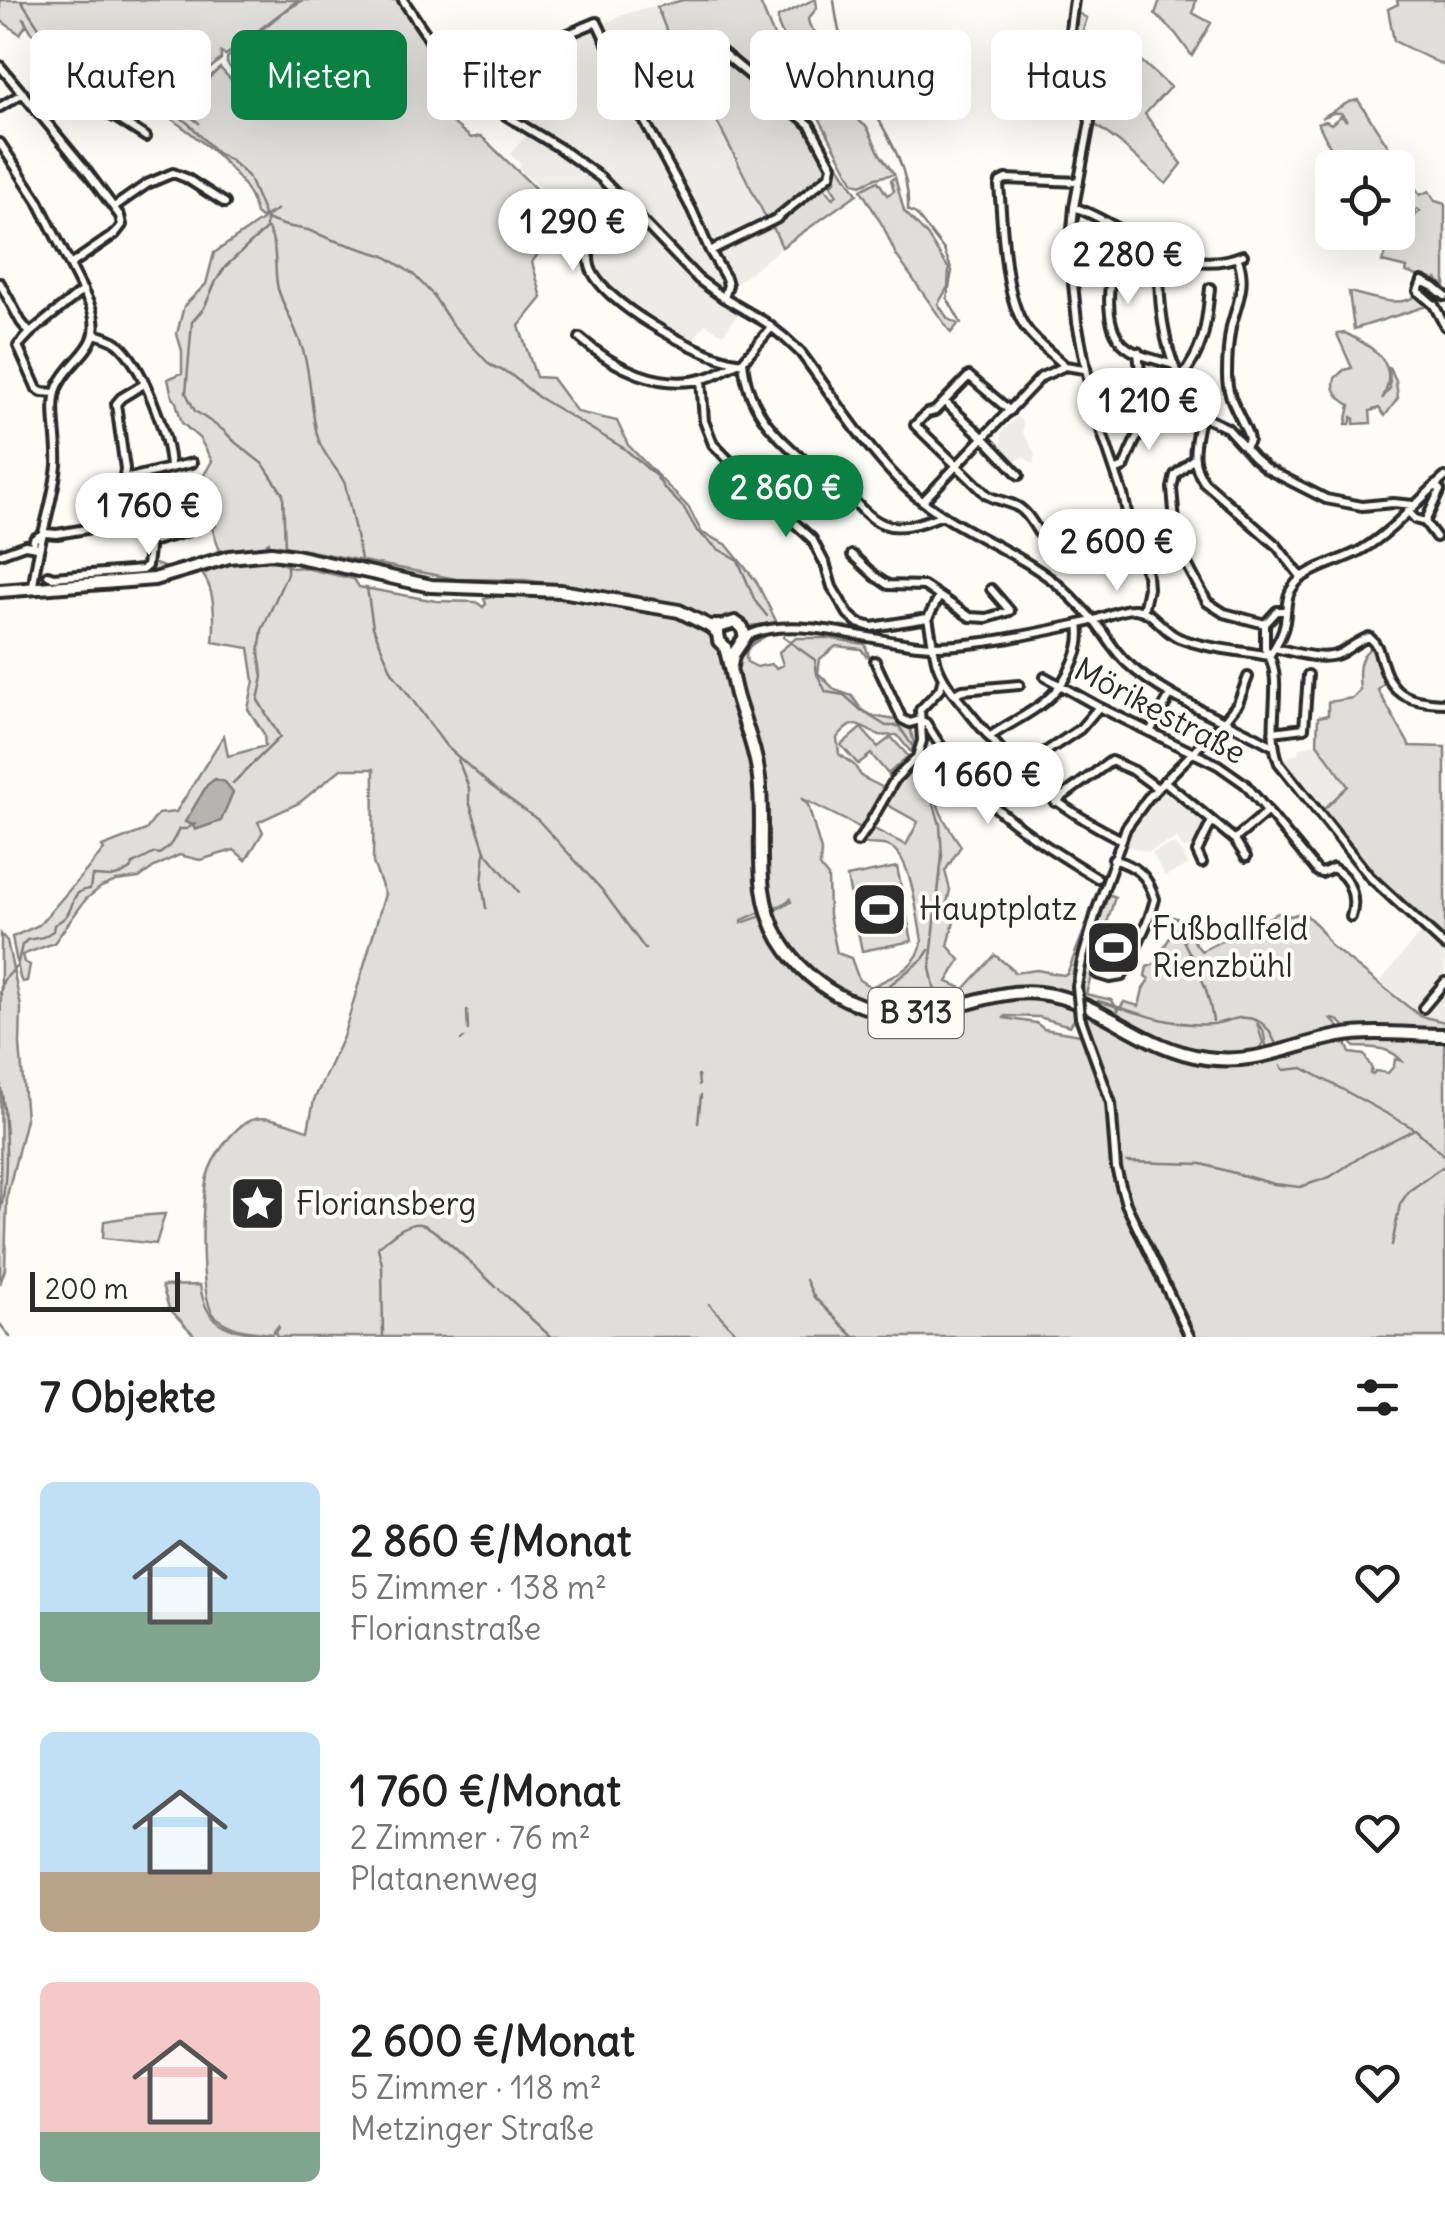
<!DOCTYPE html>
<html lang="de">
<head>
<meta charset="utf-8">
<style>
  :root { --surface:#fff; --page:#f2f2f2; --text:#222; --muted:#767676; --accent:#0b8043 }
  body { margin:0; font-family:Delius,sans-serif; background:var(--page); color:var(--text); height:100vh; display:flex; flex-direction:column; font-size:38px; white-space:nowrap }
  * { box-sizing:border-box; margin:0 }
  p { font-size:32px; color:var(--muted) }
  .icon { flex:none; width:55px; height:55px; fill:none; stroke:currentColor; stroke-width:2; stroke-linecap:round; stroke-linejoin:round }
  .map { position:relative; height:1337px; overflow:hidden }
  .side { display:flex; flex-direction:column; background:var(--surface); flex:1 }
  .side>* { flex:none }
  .hud { position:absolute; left:30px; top:30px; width:1385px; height:90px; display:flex; gap:20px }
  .controls { position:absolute; left:1315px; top:150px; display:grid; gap:20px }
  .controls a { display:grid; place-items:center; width:100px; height:100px; border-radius:15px; background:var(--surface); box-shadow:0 10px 40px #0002; font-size:50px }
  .scale { position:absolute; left:30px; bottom:25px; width:150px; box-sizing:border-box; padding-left:10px; border:5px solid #2b2b2b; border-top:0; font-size:28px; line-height:35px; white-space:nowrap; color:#2b2b2b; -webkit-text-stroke:8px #fdfcf7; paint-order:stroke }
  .price { position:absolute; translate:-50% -85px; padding:0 22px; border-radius:35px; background:#fff; color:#222; font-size:32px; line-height:65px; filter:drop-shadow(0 2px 5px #0008) }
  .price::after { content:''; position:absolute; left:50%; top:60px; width:30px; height:22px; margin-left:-15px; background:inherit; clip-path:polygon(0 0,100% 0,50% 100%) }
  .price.active { background:var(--accent); color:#fff }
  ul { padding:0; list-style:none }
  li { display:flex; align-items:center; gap:30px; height:250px; padding:0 40px }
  li span { display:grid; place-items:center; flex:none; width:280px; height:200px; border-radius:15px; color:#555 }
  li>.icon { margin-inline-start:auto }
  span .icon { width:120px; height:120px; fill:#fffc; stroke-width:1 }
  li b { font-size:42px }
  h2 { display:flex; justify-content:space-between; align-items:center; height:120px; padding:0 40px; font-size:42px }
  .pill { padding:0 35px; border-radius:15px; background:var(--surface); box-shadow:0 10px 40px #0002; font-size:35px; line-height:90px }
  .pill.active { background:var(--accent); color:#fff }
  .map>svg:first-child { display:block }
  .built { fill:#edece8 }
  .green { fill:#dfdeda; stroke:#858482; stroke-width:2.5 }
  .water { fill:#b5b4b1; stroke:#7e7d7b; stroke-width:2.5 }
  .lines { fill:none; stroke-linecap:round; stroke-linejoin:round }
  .stream { stroke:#7e7d7b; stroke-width:2.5 }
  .minor-casing { stroke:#2b2b2b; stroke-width:14 }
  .major-casing { stroke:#2b2b2b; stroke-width:18 }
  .minor { stroke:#fdfcf7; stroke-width:6 }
  .major { stroke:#fdfcf7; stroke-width:10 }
  .minor-bridge-casing { stroke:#2b2b2b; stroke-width:14; stroke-linecap:butt }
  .minor-bridge { stroke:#fdfcf7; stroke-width:6 }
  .labels { text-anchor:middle; stroke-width:8; stroke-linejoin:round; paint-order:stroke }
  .shield { fill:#fdfcf7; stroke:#6a6a68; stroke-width:2.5 }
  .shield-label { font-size:30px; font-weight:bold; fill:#2b2b2b }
  .street-label { font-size:32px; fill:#2b2b2b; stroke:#fdfcf7 }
  .poi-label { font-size:32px; fill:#2b2b2b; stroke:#fdfcf7; text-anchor:start }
</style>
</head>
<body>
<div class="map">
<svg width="1445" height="1337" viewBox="0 0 1445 1337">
  <rect width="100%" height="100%" fill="#fdfcf7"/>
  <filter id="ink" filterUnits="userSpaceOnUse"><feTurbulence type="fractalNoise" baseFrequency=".01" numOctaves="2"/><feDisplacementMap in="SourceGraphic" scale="20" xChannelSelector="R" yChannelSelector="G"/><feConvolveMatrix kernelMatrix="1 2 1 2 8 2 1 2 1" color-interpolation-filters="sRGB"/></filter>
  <g filter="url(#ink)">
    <!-- built -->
    <path class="built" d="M683,0H759L785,63L838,164L857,194L818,220L734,285V304L742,308L723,334L705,324L690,345L609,295L590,267L591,242L553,206L545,191L518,169L521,164L510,154L533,128L499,108L481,93L485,84L547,46L632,12Z
      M1017,416L1023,422V432L1035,454L1033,464L1023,456L1012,465L997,449L1002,443L1001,433Z
      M1317,743L1349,787L1321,812L1281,760L1299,753L1298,749Z
      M1163,787L1207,821L1196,844L1183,849L1177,838L1148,852L1126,846L1121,849L1125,839L1146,806Z
      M1169,845H1177L1180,851H1182L1188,865L1165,876L1152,853Z
      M1420,933L1445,954V1022L1420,1016L1416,1013L1417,1011L1380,982Z"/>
    <!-- green -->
    <path class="green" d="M0,0H298L226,55L221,53V59L189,87L169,72L155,90L200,124L179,105L220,68L235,84L233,72L227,63V58L282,13L303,0H400L452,78L427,102L471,138L481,136L532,185L563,220L532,262L542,298L519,326L536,377L552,378L577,412L617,421L628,445L689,508L702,533L726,544L756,581L777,623L749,626L720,622L677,606L632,598L628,594L524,580L456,579L279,545L278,549L270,548L269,542L267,543L266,549L244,551L158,575L52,582L51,580L144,572L150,562L166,568L220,551L212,528L216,526L210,508L196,489L212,461L200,439L182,423L176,402L172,396L168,379L182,373V351L177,334L184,306L206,284L214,253L278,209L261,218L256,214C247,158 134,93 86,67C72,59 57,58 45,48C35,41 29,27 23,17L26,25L20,34L0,20Z
      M683,0H759L785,63L766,84L719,46L669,37L657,7Z
      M813,0H816L817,8L808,19C809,31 820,35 828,42L829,47L823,55L834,82L840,89L855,118L867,127L880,154L894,174L876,178L861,185L854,183L793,69L796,67L778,24V17Z
      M1160,0H1196L1193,13L1211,23L1192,56L1176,34L1155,14Z
      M1397,0H1445V66L1394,41L1388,9L1398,4Z
      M1076,12L1087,18L1081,37L1115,59L1126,47L1170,87L1145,114L1182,164L1166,184L1120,143L1093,123C1092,109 1083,99 1078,85C1069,61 1073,37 1076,12Z
      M684,47L717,53L807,127L827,165L825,175L774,217L767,220L702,92L683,63L692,57Z
      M1358,100L1420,195L1429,191L1435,201L1445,204V287L1437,279L1431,281L1406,272L1407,268L1382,262C1385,251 1392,246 1403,242L1404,226L1420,211L1417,209L1398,225V168L1345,167L1331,149L1318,123L1326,121L1331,124L1341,116L1347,121L1341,113H1333L1321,118L1349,102Z
      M838,164L857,194L782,247L772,225L823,186L833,198L837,195L831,185L836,180L833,177L836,165Z
      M895,177L904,211L926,234L949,269L948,287L938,304L948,319L958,324L951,333L896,255L883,226L861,190L878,181L887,195L894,191L891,180Z
      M1349,292C1371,297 1399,309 1417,295V298L1427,306L1354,329Z
      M1345,333C1374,347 1401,364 1382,399L1390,388L1389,367L1396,381L1398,398L1385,416L1379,408L1370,411L1371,423L1354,424V418L1352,417L1350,424H1346L1350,405C1340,399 1331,391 1335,378L1344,370L1352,368L1337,334Z
      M260,560L279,562L293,568L300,567L354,579L359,587L436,601L476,602L483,607L486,604L484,599C517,587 662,608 694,625C701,628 709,632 713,638C718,647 716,651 725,657L752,757L758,816L756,870L763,911L742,920V923L764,915L796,967L886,1016L1029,996L1072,1004L1075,1018L1070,1026L1039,1017L1005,1016L1004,1018L1036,1023L1044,1029L1080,1035L1095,1064L1100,1061L1087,1030L1083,1008C1107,1019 1127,1036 1151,1047C1217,1077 1269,1060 1334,1042L1345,1041L1350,1053L1364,1055L1372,1069L1370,1073L1373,1074L1375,1071L1388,1073L1394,1066L1395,1059L1402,1061C1389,1046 1373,1048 1354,1047L1350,1039H1445V1337H277L275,1333L279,1328L278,1326L272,1334C250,1331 231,1332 214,1315C199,1298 201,1200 207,1177C212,1158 235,1123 255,1119C273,1115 292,1126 308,1130L314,1100L343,1037L385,894L373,863L374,769H341L299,803L258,822L263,832L246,860L234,850L200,860L179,855L154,867L139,878L116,881L101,887L86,899L54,943L22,955L24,962L30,965L27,981L22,982L20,978L12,937L39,925L104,850L102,847L146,830L158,814L176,812L224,735L228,756L265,746L264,734L248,709L254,681L249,648L213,642C215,621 216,592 203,575C218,563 241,562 260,560Z
      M765,636C757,643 742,645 747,662L757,667L771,664L776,668L783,665L779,652L796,638H827L865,644L869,657L866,656L861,649L836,646L820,659L818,673L835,690L852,696L861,709L873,716L901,721L910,728L915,747L910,751L897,735C895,735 882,736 880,735C860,729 855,714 837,738L839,754L854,765L862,777L884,788L863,829L801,798L808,805L821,851L820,867L828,877L829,915L837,953L851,958L859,980L871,987C893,976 920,967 922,940C917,917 912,860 892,848C882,842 871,847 861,842L872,828L906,845L918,822L886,804L904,777L925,755L927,770L936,766L944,767L943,776C924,797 949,827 961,846L945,871L950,890L946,907L954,922L948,946L960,960L947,982L964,989L995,955L1012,969L1014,973L1037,970L1063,975L1067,974L1089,918L1073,971L1072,996C1052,993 1031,987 1011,988C988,990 967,1000 944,1005C885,1018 824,997 789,946C782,936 777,923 771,912L791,902L790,899L782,905L770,908L764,876L766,807L764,778L736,670V657L743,654L752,641Z
      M1375,645L1384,683L1378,690L1410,746L1445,747V940L1394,897L1321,812L1348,786L1317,743L1318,717L1328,715V702L1353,698L1360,690C1358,672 1357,655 1375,645Z
      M861,728L878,747L891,737L908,756L888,774L871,754L858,764L841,745Z
      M897,867L912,941L862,951L847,877Z
      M1106,893L1115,897L1107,923L1130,931L1118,970L1096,963L1101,940L1086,994L1112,1000L1118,1011L1124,1002L1139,1006L1143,989L1149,979L1145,976L1147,967L1155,964L1175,928L1169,925L1173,917L1177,918L1201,951L1278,913L1291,916L1303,912L1319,927L1331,946L1420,1016L1445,1022V1031H1347C1343,1024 1339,1019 1331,1019L1343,1031L1267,1051L1263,1030L1257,1023L1263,1043L1258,1050H1248V1053L1254,1054C1198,1056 1173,1051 1124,1022C1109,1013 1099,1002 1082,998V973Z
      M1,934L7,941L21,1007L20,1045L26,1119L7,1196L5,1269L0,1284Z
      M165,1214L156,1244L103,1238L104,1221L137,1216Z
      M200,1285C207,1334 236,1329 273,1337H196L169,1308L162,1286Z"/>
    <!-- water -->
    <path class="water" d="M215,779L225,782L233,792L221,821L195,830L193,825L185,822L207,785Z"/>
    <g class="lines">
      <!-- stream -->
      <path class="stream" d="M21,0L47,40L134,82L161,101L190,125L217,153L230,160L248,176L266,219V229L225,267L216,281L204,308L192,322L186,393L195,411L223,430L236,443L264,465L283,494L285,547
        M834,0C837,26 842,52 854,75C875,119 911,159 908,210L916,214L944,250L952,271L947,298L961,323
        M266,219L286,226L308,230L333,240L385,256L413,274L433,295L451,323L490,365L510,374L538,397L625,449L656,476L664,488L684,508L697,531L718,549L738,560L755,601L767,616
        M268,229C279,249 273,268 278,289C285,311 298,331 304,354C312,381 310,410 318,438C323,456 337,467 345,484L362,564
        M367,588L373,627L392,672L446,746L490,785L538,820L602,890L645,949
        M783,637L815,660L817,674L826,692L844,695L862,711L886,726H899L915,750
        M458,760L469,788V801L485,851L519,892
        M921,760L940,825L942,856L930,968L935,991
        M233,783L280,737L258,700L263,677L259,654L262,630L287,574V563
        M485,851L482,884L486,908
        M1179,929C1182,941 1187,948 1193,959C1203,978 1210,999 1213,1021
        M886,988L923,959L929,950
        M0,994L3,981L17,966L22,945L27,940L43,937L53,931L54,925C58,922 63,920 66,916C76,905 69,891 90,889L92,876L111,877L122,874L130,869L133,864L155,853L159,854C171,847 173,841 179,829H186L195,824
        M1098,1001C1136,1012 1173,1027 1213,1024C1229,1022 1241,1013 1258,1021C1268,1026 1272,1036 1277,1046
        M467,1011L468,1030
        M461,1040L464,1038
        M1281,1066L1284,1070L1303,1068L1415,1129L1445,1156
        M698,1075L699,1085
        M0,1083C7,1116 9,1179 0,1211
        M698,1123L701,1095
        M1127,1162L1202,1164L1274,1184L1300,1187L1330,1177L1365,1154L1415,1129
        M1392,1245L1400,1204L1409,1191L1445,1165
        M379,1246C389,1238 407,1221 421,1224C435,1226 483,1275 496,1287
        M378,1248L382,1264L383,1337
        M806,1280L814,1297L854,1337
        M499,1289L551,1337
        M709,1304L740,1337
        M0,1324L10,1337"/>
      <defs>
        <path id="minor" d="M403,0L452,73L502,113L558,147L601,178L698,279L724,298L765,322L785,338L801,353C836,400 876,465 921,500C963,533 1014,550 1056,583C1068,593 1089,615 1099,627C1108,639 1115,652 1127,663C1167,700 1224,718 1271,745
          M1074,0C1070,28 1065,56 1074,84C1078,97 1088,108 1090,122L1074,207L1070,254L1077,322L1094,409L1123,495L1135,547L1147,574L1148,588L1143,611
          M615,58L661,40L718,49L810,125L832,166L830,175L776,219L710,251
          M0,66L85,169L120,216L122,225L115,234L70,265
          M473,92C499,61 560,37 597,22L636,105L692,210L710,251L726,278L728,285L724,298
          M0,107L23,93
          M35,109L57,93L65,91L118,119L146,137
          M0,143L38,201L90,305C107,348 73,354 58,386C49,406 59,442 57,465C53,507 36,546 33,588
          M619,196C605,215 584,240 590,266C599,302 701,357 737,362
          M114,207L147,184L173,173L186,178L225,203
          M1074,207C1130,227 1178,281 1243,255
          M1120,230C1113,260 1098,320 1123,344C1135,356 1158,360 1174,365
          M1158,251C1159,289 1160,327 1173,363C1179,379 1192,392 1189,408
          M1237,257C1248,283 1237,303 1231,327C1228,343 1227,360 1227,375C1227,399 1240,414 1248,435L1249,440L1245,447
          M0,283L21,322L30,333L18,346L37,389L42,392L56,393
          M1445,296L1434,287L1422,281L1418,291L1434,305L1445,326
          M30,333L83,290
          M94,334C102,336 110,338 117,343C142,363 169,436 170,468L192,463
          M580,338C614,368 660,391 706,378C720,374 730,365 743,361L771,328
          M1138,352L1143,402
          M743,361C747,407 771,432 805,461
          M1065,366C1052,353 1035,342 1025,327C1003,294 1003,225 999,186L1000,182L1006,179L1079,182
          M1181,378C1205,348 1206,326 1210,288
          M701,379L704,421L713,444L751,483L812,539L826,566L832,587L848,614L858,623L872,627L928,618C931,633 933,649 937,664C944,684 959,700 972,716C1019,774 1052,805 1120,839
          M945,402L985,439L1019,475
          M1010,411L969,376L935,411L927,413L915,425L987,495C996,500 1004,501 1014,505C1026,510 1032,522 1039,533
          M1200,416C1196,442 1188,458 1204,482L1277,546L1302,578
          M1193,459L1175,475L1172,488L1177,545L1180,551L1207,602L1224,613L1265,624L1277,611H1285
          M1115,471L1124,467C1130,451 1146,410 1164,407C1172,405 1182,408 1189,408L1193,412L1227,428L1254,458L1267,469L1326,499L1362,506L1393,503L1414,505
          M124,477H134L170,468
          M833,477C872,521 880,541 942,515
          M1435,485L1440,490L1425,522L1436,537
          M923,501L1041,377L1065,366L1084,369
          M1408,511L1415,519L1425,522
          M109,525L154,541L189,531
          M33,546L34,539L44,533L57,534L109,525L123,483L125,469L116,404L121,398L144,384
          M0,554L25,545L37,547
          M852,555L876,577L888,585L924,586L970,617L987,618L1010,611L991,589
          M48,575L53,577L142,570L147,566L150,540
          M928,618L939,597
          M1265,624V649L1270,653
          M745,637C792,611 879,645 933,646C979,646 1038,633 1084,623C1100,620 1119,608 1135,609C1154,611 1162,631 1179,638C1208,649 1238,650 1269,656
          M1275,648C1295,652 1322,662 1341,653C1351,647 1358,641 1369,637C1379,645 1379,654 1383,665C1393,698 1413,702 1445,703
          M1269,656C1284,683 1265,730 1279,763L1370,877L1445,946
          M1269,656C1276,646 1283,635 1285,622C1288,603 1284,594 1300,579C1315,566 1345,560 1363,549C1394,530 1418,500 1445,477
          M875,661L902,719L910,723L920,720
          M1045,677L1099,707L1218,765L1245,784L1318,872L1322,873L1333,868C1351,878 1357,898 1351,917
          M954,694L963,690L1019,685
          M920,720L926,723C970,798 1025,834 1097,878
          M1151,730L1171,694
          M1273,732L1304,728L1308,675
          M989,737C1021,715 1050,708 1069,671C1077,655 1082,642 1079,624
          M1164,781L1235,840L1246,857
          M1055,802L1111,761L1134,771L1157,788
          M988,803L1018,770L1080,729L1099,707
          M1235,839L1268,811
          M857,842L866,830L895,779L917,757L922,741L920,710L940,689L943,678
          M1202,863L1197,852L1212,821
          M1097,974L1110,978L1122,976C1134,961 1133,954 1140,938C1147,925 1151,914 1155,899C1147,874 1137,867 1113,859
          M1077,986L1082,961L1097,909L1126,828L1148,798L1224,721L1238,703L1248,677
          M1423,1008L1445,982
          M1080,1017L1111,1103L1116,1168L1126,1204L1190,1337"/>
        <path id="major" d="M0,591L154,579L229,557L271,553L295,556L431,586L561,591L679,611L709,626H722L735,622L742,627L745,637L733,655L731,666
          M709,626L718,633L719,641L725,647C730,664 732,681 737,698C745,725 756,750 759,778C766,834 750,889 780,940C812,993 875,1023 936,1011C971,1004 1002,989 1039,993C1103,1000 1140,1049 1206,1058C1258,1065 1291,1045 1339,1036C1373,1030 1411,1035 1445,1035"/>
      </defs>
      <!-- minor casing -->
      <use href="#minor" class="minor-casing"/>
      <!-- major casing -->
      <use href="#major" class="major-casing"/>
      <!-- minor -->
      <use href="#minor" class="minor"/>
      <!-- major -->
      <use href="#major" class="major"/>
      <defs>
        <path id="minor-bridge" d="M1077,986L1080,1017"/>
      </defs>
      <!-- minor-bridge casing -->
      <use href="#minor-bridge" class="minor-bridge-casing"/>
      <!-- minor-bridge -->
      <use href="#minor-bridge" class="minor-bridge"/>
    </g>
  </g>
  <!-- icons -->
  <defs>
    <symbol id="stadium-square" viewBox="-11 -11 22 22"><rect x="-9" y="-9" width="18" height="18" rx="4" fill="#2b2b2b" stroke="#fdfcf7"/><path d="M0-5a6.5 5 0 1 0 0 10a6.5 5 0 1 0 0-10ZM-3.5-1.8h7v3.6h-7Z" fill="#fff"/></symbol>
    <symbol id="sight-square" viewBox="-11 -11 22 22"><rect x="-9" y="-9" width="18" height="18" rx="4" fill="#2b2b2b" stroke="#fdfcf7"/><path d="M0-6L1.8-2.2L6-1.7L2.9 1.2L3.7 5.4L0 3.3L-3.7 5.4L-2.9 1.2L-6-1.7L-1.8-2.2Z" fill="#fff"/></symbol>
  </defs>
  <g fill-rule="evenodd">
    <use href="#stadium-square" x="848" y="878" width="63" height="63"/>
    <use href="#stadium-square" x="1082" y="916" width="63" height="63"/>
    <use href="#sight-square" x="226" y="1172" width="63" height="63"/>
  </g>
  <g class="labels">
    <!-- shield labels -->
    <rect class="shield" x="868.5" y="988" width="95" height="50" rx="8"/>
    <g class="shield-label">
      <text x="916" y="1023">B 313</text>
    </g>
    <!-- street labels -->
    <g class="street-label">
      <text transform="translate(1160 711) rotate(28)" y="11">Mörikestraße</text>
    </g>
    <!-- poi labels -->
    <g class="poi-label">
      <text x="919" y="920">Hauptplatz</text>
      <text x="1152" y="940">Fußballfeld<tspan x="1152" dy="37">Rienzbühl</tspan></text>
      <text x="296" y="1215">Floriansberg</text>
    </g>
  </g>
</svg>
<div class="controls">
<a><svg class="icon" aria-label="locate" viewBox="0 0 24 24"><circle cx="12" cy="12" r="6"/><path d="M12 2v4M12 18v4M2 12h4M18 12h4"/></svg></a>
</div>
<div class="scale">200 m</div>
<b class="price" style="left:573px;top:274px">1 290 €</b>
<b class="price" style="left:1128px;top:307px">2 280 €</b>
<b class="price" style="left:1149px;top:453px">1 210 €</b>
<b class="price active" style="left:786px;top:540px">2 860 €</b>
<b class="price" style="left:149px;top:558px">1 760 €</b>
<b class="price" style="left:1117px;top:594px">2 600 €</b>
<b class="price" style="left:988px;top:827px">1 660 €</b>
<div class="hud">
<a class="pill">Kaufen</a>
<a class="pill active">Mieten</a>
<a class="pill">Filter</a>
<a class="pill">Neu</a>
<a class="pill">Wohnung</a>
<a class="pill">Haus</a>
</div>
</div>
<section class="side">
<h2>7 Objekte<svg class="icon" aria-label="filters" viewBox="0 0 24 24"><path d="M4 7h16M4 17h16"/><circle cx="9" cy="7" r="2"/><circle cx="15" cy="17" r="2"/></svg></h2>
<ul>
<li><span style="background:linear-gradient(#bfe0f5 65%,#7fa58c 0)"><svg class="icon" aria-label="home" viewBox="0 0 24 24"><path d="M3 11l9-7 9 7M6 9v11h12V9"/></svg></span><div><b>2 860 €/Monat</b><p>5 Zimmer · 138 m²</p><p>Florianstraße</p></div><svg class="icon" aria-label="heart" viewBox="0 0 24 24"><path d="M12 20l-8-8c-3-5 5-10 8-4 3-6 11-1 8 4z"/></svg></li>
<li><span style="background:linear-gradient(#bfe0f5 70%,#b9a48a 0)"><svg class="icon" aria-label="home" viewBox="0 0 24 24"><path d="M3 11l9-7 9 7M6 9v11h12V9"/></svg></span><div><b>1 760 €/Monat</b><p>2 Zimmer · 76 m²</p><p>Platanenweg</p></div><svg class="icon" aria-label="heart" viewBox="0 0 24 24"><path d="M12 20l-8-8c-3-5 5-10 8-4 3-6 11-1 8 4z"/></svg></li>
<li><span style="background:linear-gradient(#f6c9c9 75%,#7fa58c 0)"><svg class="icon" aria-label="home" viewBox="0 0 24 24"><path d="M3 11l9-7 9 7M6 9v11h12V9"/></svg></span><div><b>2 600 €/Monat</b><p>5 Zimmer · 118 m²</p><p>Metzinger Straße</p></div><svg class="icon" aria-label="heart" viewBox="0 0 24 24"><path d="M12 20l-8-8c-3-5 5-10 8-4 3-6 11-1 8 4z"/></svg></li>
</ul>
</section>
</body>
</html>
